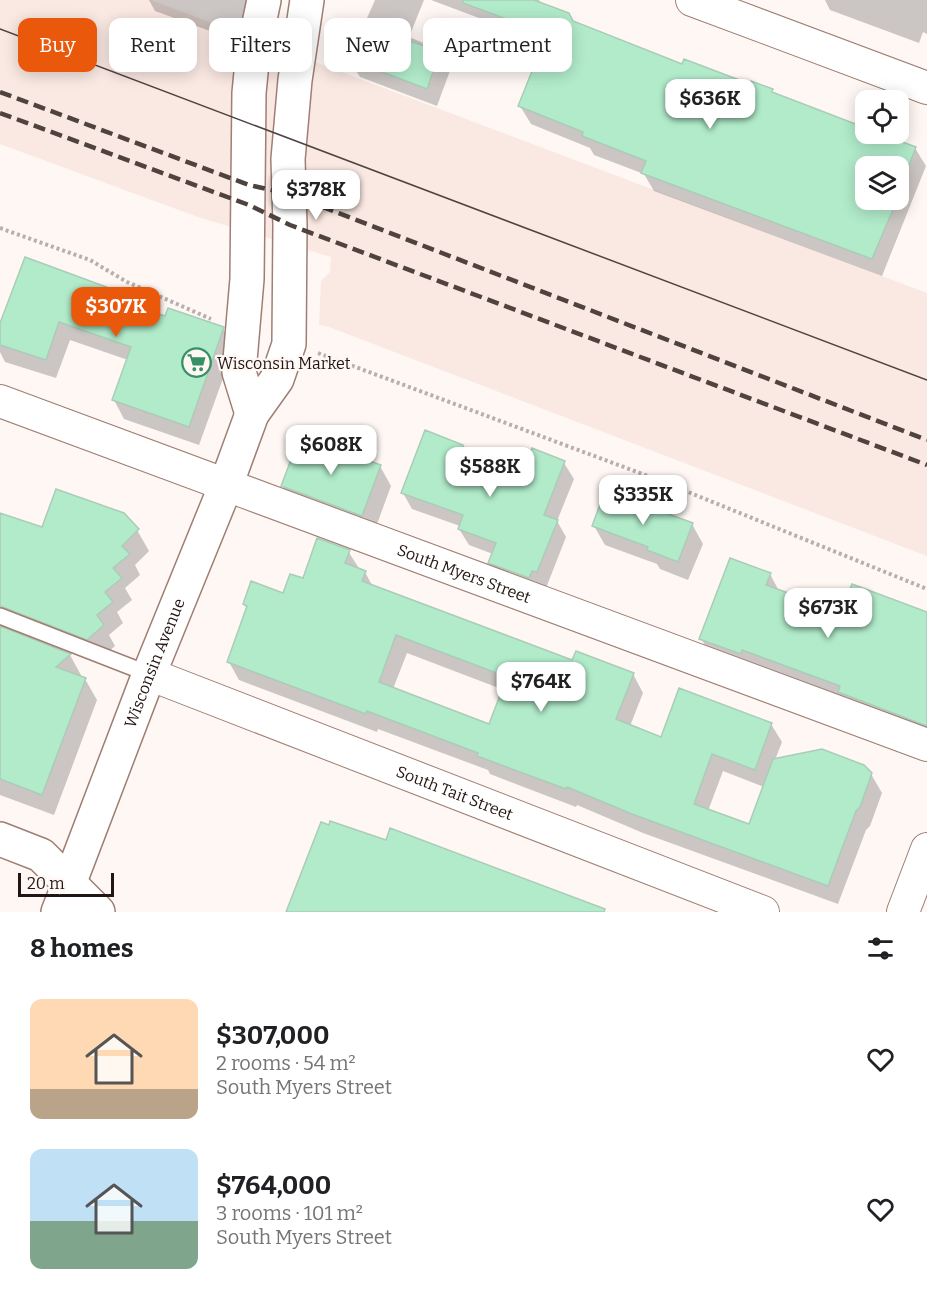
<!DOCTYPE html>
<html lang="en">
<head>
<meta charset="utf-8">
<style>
  :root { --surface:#fff; --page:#f2f2f2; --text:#202124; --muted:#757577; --accent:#ea580c }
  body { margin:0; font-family:Bitter,serif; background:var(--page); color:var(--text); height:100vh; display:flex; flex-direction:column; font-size:22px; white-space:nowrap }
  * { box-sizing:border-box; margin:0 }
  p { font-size:20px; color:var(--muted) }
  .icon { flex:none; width:33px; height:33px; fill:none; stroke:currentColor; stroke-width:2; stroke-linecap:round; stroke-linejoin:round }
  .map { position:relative; height:912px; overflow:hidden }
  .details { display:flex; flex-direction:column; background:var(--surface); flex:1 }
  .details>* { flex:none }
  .hud { position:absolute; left:18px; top:18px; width:600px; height:54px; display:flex; gap:12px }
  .tools { position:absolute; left:855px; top:90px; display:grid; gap:12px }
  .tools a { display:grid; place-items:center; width:54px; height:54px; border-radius:12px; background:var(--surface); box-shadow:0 3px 15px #0003; font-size:30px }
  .scale { position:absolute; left:18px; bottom:15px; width:96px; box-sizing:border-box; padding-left:6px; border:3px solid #231612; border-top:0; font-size:16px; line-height:21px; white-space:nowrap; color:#231612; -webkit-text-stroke:4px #fef7f4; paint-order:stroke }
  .price { position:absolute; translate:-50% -51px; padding:0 14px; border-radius:12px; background:#fff; color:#222; font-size:20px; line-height:39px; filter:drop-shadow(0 2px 3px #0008) }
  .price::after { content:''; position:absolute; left:50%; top:36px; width:18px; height:14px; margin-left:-9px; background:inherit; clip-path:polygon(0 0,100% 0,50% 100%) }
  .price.on { background:var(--accent); color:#fff }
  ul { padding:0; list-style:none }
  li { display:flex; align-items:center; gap:18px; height:150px; padding:0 30px }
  li span { display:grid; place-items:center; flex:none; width:168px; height:120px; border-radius:12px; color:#555 }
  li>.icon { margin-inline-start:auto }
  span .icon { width:72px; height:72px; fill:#fffc; stroke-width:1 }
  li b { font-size:26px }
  h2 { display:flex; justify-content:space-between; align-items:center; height:72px; padding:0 30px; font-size:26px }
  .chip { padding:0 21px; border-radius:12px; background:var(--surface); box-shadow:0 3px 15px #0003; font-size:21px; line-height:54px }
  .chip.on { background:var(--accent); color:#fff }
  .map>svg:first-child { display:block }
  .built { fill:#fae8e2 }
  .shadow { fill:#0003; fill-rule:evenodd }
  .building { fill:#b1ebca; stroke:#abccb8; stroke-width:1.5; fill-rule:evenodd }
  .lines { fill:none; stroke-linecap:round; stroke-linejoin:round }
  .service-casing { stroke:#9f7e73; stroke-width:18 }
  .minor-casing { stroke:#9f7e73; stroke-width:34 }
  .tertiary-casing { stroke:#9f7e73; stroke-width:36 }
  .secondary-casing { stroke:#9f7e73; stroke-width:36 }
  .path { stroke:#b8afac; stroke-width:4; stroke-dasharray:3 3; stroke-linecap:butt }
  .service { stroke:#fff; stroke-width:15 }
  .minor { stroke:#fff; stroke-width:32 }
  .tertiary { stroke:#fff; stroke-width:33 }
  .secondary { stroke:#fff; stroke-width:33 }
  .tram { stroke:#4f433f; stroke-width:1.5 }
  .rail { stroke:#4f433f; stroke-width:4.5; stroke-dasharray:12 6; stroke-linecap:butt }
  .labels { text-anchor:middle; stroke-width:4.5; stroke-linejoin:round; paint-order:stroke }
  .poi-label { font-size:16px; fill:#231612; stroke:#fef7f4; text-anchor:start }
  .street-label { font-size:16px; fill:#231612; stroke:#fef7f4 }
</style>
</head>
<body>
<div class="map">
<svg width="927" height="912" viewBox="0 0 927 912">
  <rect width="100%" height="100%" fill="#fef7f4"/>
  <!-- built -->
  <path class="built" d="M0,0H151L927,293V556L329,327L319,325L321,281L330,272L331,257L198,217L0,144Z"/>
  <!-- shadow -->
  <path class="shadow" d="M149,0H256L240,42L155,11Z
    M375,0H424L409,37L441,50L451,68L437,106L360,77L349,59Z
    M431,0H539L542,5L573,22L683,66L772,91L775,95L866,134H877L915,148L926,166L882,276L654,191L644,174L594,155L590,148L531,124L520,106L543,46L482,23L479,18ZM866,166H898V200H866Z
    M825,0H927V34L923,32L919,43L830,10Z
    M119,293L125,304L166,318L223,329L234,348L199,445L124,419L114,400L128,360L70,340L56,378L5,362L0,352V328Z
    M464,449L524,471L564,463L574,479L557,521L566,537L546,588L499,579L490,563L493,554L469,545L459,529L460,526L412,509L403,493Z
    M380,466L391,486L373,535L294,505L283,486Z
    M0,514L43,529L137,530L149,551L135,565L140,575L125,588L132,600L117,612L123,623L109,635L115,646L100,659L16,627L2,629L70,655L81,675L79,677L85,679L97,700L54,815L0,795Z
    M692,524L703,544L688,580L660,569L657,564L605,545L594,526Z
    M348,551L360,570L365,572L373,587L573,661L633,674L643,693L630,726L662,739L771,724L782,742L775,760L871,774L882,793L870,826L866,830L838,904L643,833L577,805L576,807L490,774L488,770L378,729L377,732L239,680L229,662L247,609L244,604L284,595ZM407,653L504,690L490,726L393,689ZM723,771L764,787L750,826L708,811Z
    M770,574L779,591L842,614H927V738L710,655L701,638Z"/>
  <!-- building -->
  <path class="building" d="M463,0H534L569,13L573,21L682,64L684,59L750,84L751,81L773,89L772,92L866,128V134H881L916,147L898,194V166H866V200H897L872,259L641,173L646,161L582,136L583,132L518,106L547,34L463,3Z
    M364,24L440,52L427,89L348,59L360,26H363Z
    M25,257L120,292L117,300L165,316L168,308L224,327L189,427L112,400L131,347L59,322L46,360L0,345V323Z
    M425,430L463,445V447L524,469L532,448L565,461L544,515L558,520L537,572L532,571L529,578L488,563L496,543L458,529L463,515L401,493Z
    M300,436L381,465L362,516L281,486Z
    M56,489L124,513L139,529L122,546L130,554L113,568L122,578L105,592L113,602L97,615L104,625L87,640L0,606V513L42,527Z
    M605,491L693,523L678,562L647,550L648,547L592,526Z
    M317,538L350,550L345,563L366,571L362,581L572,660L576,651L634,673L616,719L661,737L679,688L772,723L755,770L712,754L694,804L749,824L773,759L822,749L864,765L872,773L860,807L856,811L828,886L632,814L567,787L566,789L477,756L478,753L367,711L366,714L227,662L247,606L243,604L251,581L283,593L290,574L303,578ZM396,635L507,677L489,724L379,682Z
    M730,558L771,573L766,585L841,612L852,584L927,612V726L838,692L840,686L742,650L741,654L699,639Z
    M0,626L71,654L56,667L86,678L42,795L0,779Z
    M330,821L386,840L390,828L605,909L604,912H286L321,822L329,825Z"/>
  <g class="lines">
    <defs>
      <path id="service" d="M0,616L149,674"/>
      <g id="minor">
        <path d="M692,0L927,88"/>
        <path id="s1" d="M0,401L927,745"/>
        <path id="s2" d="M149,674L763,912"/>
        <path d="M903,912L927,849"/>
      </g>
      <path id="tertiary" d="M58,912L69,884"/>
      <g id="secondary">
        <path d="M252,414L239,372L247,279L249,93L253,52L264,0"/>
        <path d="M0,839L41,855L98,912"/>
        <path id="s3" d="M69,884L149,674L226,485L252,414L277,379L289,344L290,225L288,159L295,80L307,0"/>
      </g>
    </defs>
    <!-- service casing -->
    <use href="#service" class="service-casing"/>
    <!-- minor casing -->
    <use href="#minor" class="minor-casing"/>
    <!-- tertiary casing -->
    <use href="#tertiary" class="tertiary-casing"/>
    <!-- secondary casing -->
    <use href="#secondary" class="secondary-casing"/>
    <!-- path -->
    <path class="path" d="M0,228L90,260L127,282L211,319
      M318,353L656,479L927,589"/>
    <!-- service -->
    <use href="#service" class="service"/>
    <!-- minor -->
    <use href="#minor" class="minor"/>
    <!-- tertiary -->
    <use href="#tertiary" class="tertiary"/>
    <!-- secondary -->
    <use href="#secondary" class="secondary"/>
    <!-- tram -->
    <path class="tram" d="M0,29L927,380"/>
    <!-- rail -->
    <path class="rail" d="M0,92L249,185L289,194L927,440
      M0,113L249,205L290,225L927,465"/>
  </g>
  <!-- icons -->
  <defs>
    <symbol id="supermarket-ring" viewBox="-11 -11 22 22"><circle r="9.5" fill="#fef7f4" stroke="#368f65" stroke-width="1.5"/><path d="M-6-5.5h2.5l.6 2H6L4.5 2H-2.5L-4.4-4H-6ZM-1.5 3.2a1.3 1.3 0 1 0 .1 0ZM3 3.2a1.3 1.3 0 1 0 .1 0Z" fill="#368f65"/></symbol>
  </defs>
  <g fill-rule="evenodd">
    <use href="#supermarket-ring" x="180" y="346" width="33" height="33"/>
  </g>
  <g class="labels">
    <!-- poi labels -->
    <g class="poi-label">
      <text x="217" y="369">Wisconsin Market</text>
    </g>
    <!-- street labels -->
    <g class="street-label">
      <text dy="6" stroke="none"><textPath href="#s1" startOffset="495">South Myers Street</textPath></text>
      <text dy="6" stroke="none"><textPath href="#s3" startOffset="237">Wisconsin Avenue</textPath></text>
      <text dy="6" stroke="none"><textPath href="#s2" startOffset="328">South Tait Street</textPath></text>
    </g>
  </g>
</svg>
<div class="tools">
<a><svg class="icon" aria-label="locate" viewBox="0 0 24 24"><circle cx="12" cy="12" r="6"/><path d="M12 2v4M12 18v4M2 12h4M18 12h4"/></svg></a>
<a><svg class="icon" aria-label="layers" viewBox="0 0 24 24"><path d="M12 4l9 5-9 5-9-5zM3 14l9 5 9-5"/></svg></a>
</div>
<div class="scale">20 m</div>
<b class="price" style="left:710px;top:130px">$636K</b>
<b class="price" style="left:316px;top:221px">$378K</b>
<b class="price on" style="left:116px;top:338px">$307K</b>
<b class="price" style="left:331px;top:476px">$608K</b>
<b class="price" style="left:490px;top:498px">$588K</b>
<b class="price" style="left:643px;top:526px">$335K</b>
<b class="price" style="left:828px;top:639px">$673K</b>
<b class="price" style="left:541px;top:713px">$764K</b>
<div class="hud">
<a class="chip on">Buy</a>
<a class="chip">Rent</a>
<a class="chip">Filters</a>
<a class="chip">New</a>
<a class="chip">Apartment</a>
</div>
</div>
<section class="details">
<h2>8 homes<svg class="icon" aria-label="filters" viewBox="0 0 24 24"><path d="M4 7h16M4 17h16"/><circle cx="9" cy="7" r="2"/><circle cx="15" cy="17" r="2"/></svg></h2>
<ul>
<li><span style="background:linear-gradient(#ffd9b3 75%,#b9a48a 0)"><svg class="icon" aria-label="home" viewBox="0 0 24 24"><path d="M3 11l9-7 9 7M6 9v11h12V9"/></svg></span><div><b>$307,000</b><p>2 rooms · 54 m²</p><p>South Myers Street</p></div><svg class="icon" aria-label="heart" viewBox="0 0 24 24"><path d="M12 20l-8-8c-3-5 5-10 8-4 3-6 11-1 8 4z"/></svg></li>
<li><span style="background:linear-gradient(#bfe0f5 60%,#7fa58c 0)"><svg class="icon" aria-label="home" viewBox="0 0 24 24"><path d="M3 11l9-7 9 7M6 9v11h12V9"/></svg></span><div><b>$764,000</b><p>3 rooms · 101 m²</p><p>South Myers Street</p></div><svg class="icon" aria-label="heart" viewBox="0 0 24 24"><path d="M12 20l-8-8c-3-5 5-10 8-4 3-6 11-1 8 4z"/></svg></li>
</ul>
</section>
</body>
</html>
